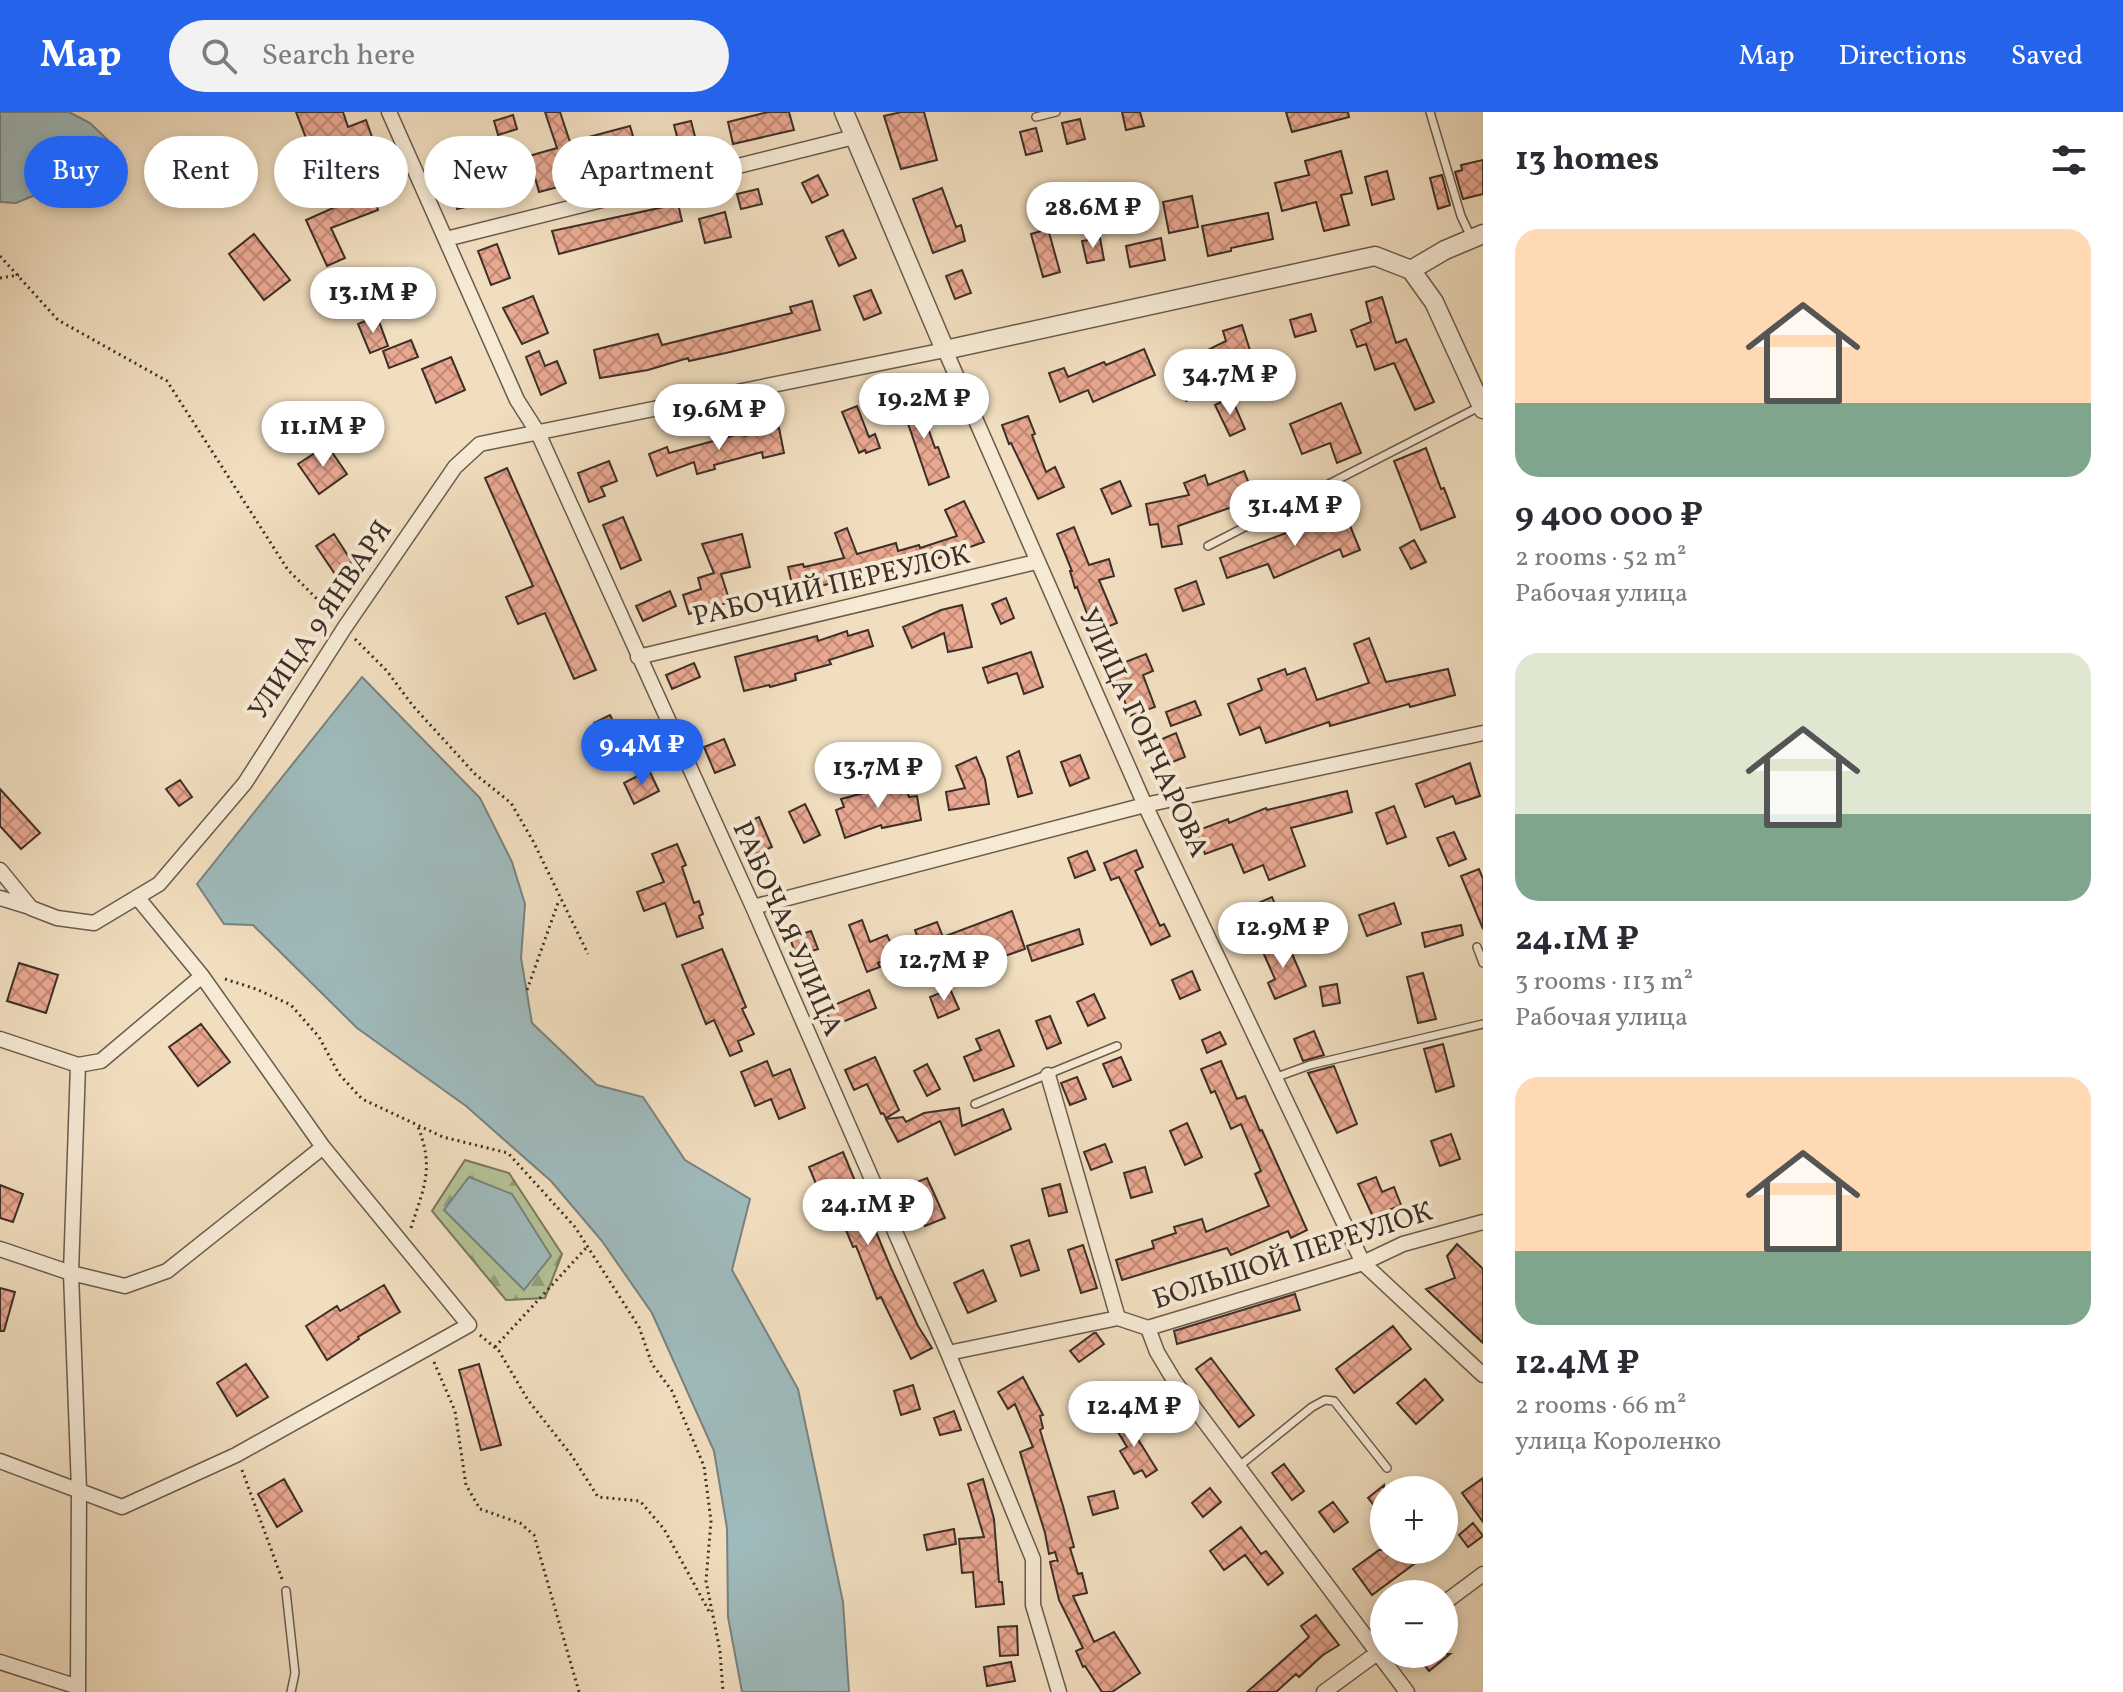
<!DOCTYPE html>
<html lang="en">
<head>
<meta charset="utf-8">
<style>
  :root { --surface:#fff; --page:#f2f2f3; --text:#2b2b33; --muted:#7c7c81; --accent:#2563eb }
  body { margin:0; font-family:Vollkorn,serif; background:var(--page); color:var(--text); height:100vh; display:flex; flex-direction:column; font-size:30px; white-space:nowrap }
  * { box-sizing:border-box; margin:0 }
  p { font-size:26px; color:var(--muted) }
  .icon { flex:none; width:44px; height:44px; fill:none; stroke:currentColor; stroke-width:2; stroke-linecap:round; stroke-linejoin:round }
  .map { position:relative; flex:1; overflow:hidden }
  .panel { display:flex; flex-direction:column; background:var(--surface); width:640px }
  .panel>* { flex:none }
  .banner { position:absolute; left:24px; top:24px; width:760px; height:72px; display:flex; gap:16px }
  .buttons { position:absolute; left:1370px; top:1364px; display:grid; gap:16px }
  .buttons a { display:grid; place-items:center; width:88px; height:88px; border-radius:50%; background:var(--surface); box-shadow:0 4px 12px #0003; font-size:40px }
  .price { position:absolute; translate:-50% -68px; padding:0 18px; border-radius:28px; background:#fff; color:#222; font-size:26px; line-height:52px; filter:drop-shadow(0 2px 4px #0008) }
  .price::after { content:''; position:absolute; left:50%; top:48px; width:24px; height:18px; margin-left:-12px; background:inherit; clip-path:polygon(0 0,100% 0,50% 100%) }
  .price.active { background:var(--accent); color:#fff }
  ul { padding:0; list-style:none }
  li { display:grid; align-content:center; gap:16px; height:424px; padding:0 32px }
  li span { display:grid; place-items:center; height:248px; border-radius:24px; color:#555 }
  li>.icon { margin-inline-start:auto }
  span .icon { width:144px; height:144px; fill:#fffc; stroke-width:1 }
  li b { font-size:34px }
  h2 { display:flex; justify-content:space-between; align-items:center; height:96px; padding:0 32px; font-size:34px }
  .chip { padding:0 28px; border-radius:36px; background:var(--surface); box-shadow:0 4px 12px #0003; font-size:28px; line-height:72px }
  .chip.active { background:var(--accent); color:#fff }
  header { display:flex; align-items:center; gap:48px; box-sizing:border-box; height:112px; padding:0 40px; background:var(--accent); color:#fff }
  header strong { font-size:38px }
  nav { display:flex; gap:44px; margin-inline-start:auto; font-size:28px }
  .search { width:560px; height:72px; background:var(--page); display:flex; align-items:center; gap:20px; box-sizing:border-box; padding:0 28px; border-radius:44px; color:var(--muted); font-size:30px }
  main { display:flex; flex:1; min-height:0 }
  .map>svg:first-child { display:block }
  .forest { fill:url(#forest-firs); stroke:#78785f; stroke-width:2 }
  .water { fill:#9fbabc; stroke:#788281; stroke-width:2 }
  .building { fill:url(#building-cross-hatch); stroke:#3d2f28; stroke-width:2 }
  .lines { fill:none; stroke-linecap:round; stroke-linejoin:round }
  .service-casing { stroke:#6a5b4e; stroke-width:10 }
  .minor-casing { stroke:#6a5b4e; stroke-width:17 }
  .tertiary-casing { stroke:#6a5b4e; stroke-width:21 }
  .path { stroke:#3d2f28; stroke-width:3; stroke-dasharray:2 4; stroke-linecap:butt }
  .service { stroke:#f6ead5; stroke-width:7 }
  .minor { stroke:#f6ead5; stroke-width:14 }
  .tertiary { stroke:#f6ead5; stroke-width:18 }
  .labels { text-anchor:middle; stroke-width:8; stroke-linejoin:round; paint-order:stroke }
  .street-label { font-size:28px; fill:#3d2f28; stroke:#f6ead5 }
</style>
</head>
<body>
<header>
<strong>Map</strong>
<div class="search"><svg class="icon" aria-label="search" viewBox="0 0 24 24"><circle cx="10" cy="10" r="6"/><path d="M15 15l6 6"/></svg>Search here</div>
<nav><a>Map</a><a>Directions</a><a>Saved</a></nav>
</header>
<main>
<div class="map">
<svg width="1483" height="1580" viewBox="0 0 1483 1580">
  <defs>
    <pattern id="forest-firs" width="22" height="20" patternUnits="userSpaceOnUse" patternTransform="scale(2)"><rect width="22" height="20" fill="#b4c296"/><path d="M5 1l3.5 6h-7zM16 11l3.5 6h-7z" fill="#949e7a"/></pattern>
    <pattern id="building-cross-hatch" width="8" height="8" patternUnits="userSpaceOnUse" patternTransform="scale(2)"><rect width="8" height="8" fill="#eaa891"/><path d="M0 0l8 8M0 8l8-8" fill="none" stroke="#bf8976"/></pattern>
  </defs>
  <rect width="100%" height="100%" fill="#f1debf"/>
  <filter id="stains"><feTurbulence type="fractalNoise" baseFrequency=".0025" numOctaves="4"/><feColorMatrix values="0 0 0 0 .2 0 0 0 0 .09 0 0 0 0 .02 0 0 0 .5 -.17"/></filter>
  <radialGradient id="worn" r=".72"><stop offset=".6" stop-color="#630" stop-opacity="0"/><stop offset="1" stop-color="#630" stop-opacity=".3"/></radialGradient>
  <!-- forest -->
  <path class="forest" d="M465,1048L509,1061L562,1142L545,1186L506,1188L432,1099Z"/>
  <!-- water -->
  <path class="water" d="M0,0H69L90,11L113,33L105,54L16,91L0,90Z
    M362,565L480,686L512,750L525,792L521,846L532,911L597,973L643,985L685,1048L750,1087L732,1158L798,1277L843,1490L849,1580H742L728,1505L727,1416L714,1339L652,1201L602,1129L551,1069L466,994L357,916L253,813L224,812L197,772Z
    M469,1065L512,1082L551,1144L524,1178L444,1098Z"/>
  <!-- building -->
  <path class="building" d="M296,0H343L348,15L366,8L373,28L355,35L378,98L331,116L345,146L327,154L306,108L340,93L328,62L321,64L317,55L309,58L301,37L309,34Z
    M545,0H560L570,30L630,14L643,58L622,64L620,58L577,72V70L539,80L529,44L557,36Z
    M768,0H789L794,18L733,32L728,10Z
    M901,0H924L937,48L901,57L884,4Z
    M1122,0H1140L1144,14L1126,18Z
    M1286,0H1348L1349,5L1292,20Z
    M513,3L517,17L498,23L494,9Z
    M1080,7L1085,27L1067,32L1062,11Z
    M691,9L699,40L682,44L674,13Z
    M1036,16L1042,39L1026,43L1020,20Z
    M1341,39L1352,81L1341,83L1349,113L1324,119L1316,90L1282,99L1275,71L1309,63L1305,49Z
    M1483,48V82L1463,87L1455,60L1462,58L1461,53Z
    M1387,59L1394,87L1372,93L1365,65Z
    M818,63L828,83L812,91L802,71Z
    M1442,63L1450,93L1438,97L1430,66Z
    M504,66L508,85L457,97L452,79Z
    M942,76L956,115L961,113L965,129L933,141L913,87Z
    M758,77L762,92L741,97L737,82Z
    M1192,84L1198,115L1169,121L1163,90Z
    M678,92L682,109L559,142L552,119Z
    M725,100L731,125L705,131L699,107Z
    M1268,101L1273,127L1231,136V139L1208,144L1202,114Z
    M1048,117L1060,160L1043,165L1031,122Z
    M843,118L856,146L839,154L826,125Z
    M254,122L290,168L264,188L229,142Z
    M1100,126L1104,148L1087,151L1082,129Z
    M1161,126L1165,148L1130,155L1126,134Z
    M497,132L510,166L491,173L478,139Z
    M962,158L971,181L955,187L946,164Z
    M406,161L416,187L378,202L368,176Z
    M871,178L881,201L864,208L854,184Z
    M533,184L548,221L522,232L503,196Z
    M1382,185L1396,231L1406,227L1434,290L1415,298L1394,251L1375,258L1366,232L1357,235L1351,218L1371,210L1366,190Z
    M812,189L820,218L726,241L689,249L688,246L648,258L600,266L594,238L658,222L662,233L792,201L790,195Z
    M1311,202L1316,219L1295,225L1290,208Z
    M377,204L388,234L370,241L358,212Z
    M1242,213L1253,248L1196,272L1201,283L1186,289L1172,256L1226,229L1223,219Z
    M411,228L418,245L389,256L383,239Z
    M1144,237L1155,263L1093,290L1088,278L1060,290L1049,261L1064,256L1068,265L1104,250L1106,253Z
    M539,239L545,254L557,249L566,271L541,283L526,245Z
    M451,245L465,278L436,291L422,257Z
    M916,282L935,336L938,335L949,365L929,373L900,288Z
    M1231,285L1245,317L1230,324L1215,293Z
    M1341,291L1361,341L1337,351L1330,331L1302,342L1290,312Z
    M857,294L869,325L875,322L880,336L866,341L865,338L859,341L842,300Z
    M1028,304L1035,322L1032,323L1046,360L1055,355L1064,375L1038,387L1011,331L1009,332L1002,313Z
    M779,316L784,341L763,346L762,340L714,353L715,357L697,362L694,350L657,364L649,342L667,335L669,341L743,321L744,324Z
    M327,333L347,362L319,382L298,352Z
    M1426,336L1441,377L1444,376L1455,405L1421,418L1394,349Z
    M609,349L617,369L601,375L605,384L589,390L578,361Z
    M507,356L596,558L574,567L545,501L518,512L506,485L533,474L485,366Z
    M1244,359L1255,387L1178,414L1182,432L1162,435L1158,412L1150,413L1146,392L1189,383L1184,371L1205,363L1208,373Z
    M1120,369L1131,394L1112,402L1101,377Z
    M964,389L984,430L934,448L913,453L912,450L794,481L788,455L803,452L804,455L844,446L835,421L847,416L857,442L896,431L898,439L919,433L920,436L957,424L945,398Z
    M1344,399L1360,438L1343,445L1340,437L1274,466L1268,452L1227,466L1220,446Z
    M623,405L641,448L621,457L603,413Z
    M1074,415L1089,453L1109,447L1114,464L1099,468L1117,511L1094,520L1077,475L1075,476L1070,459H1072L1057,422Z
    M334,422L352,450L335,462L316,434Z
    M742,422L750,455L721,462L730,490L689,502L683,483L701,477L698,466L714,461L702,432Z
    M1414,428L1426,450L1411,457L1400,436Z
    M1196,469L1204,492L1183,499L1175,477Z
    M670,479L676,494L643,509L636,494Z
    M1006,486L1014,506L1001,512L992,492Z
    M962,493L972,535L948,540L944,521L912,536L903,515L941,498Z
    M868,518L873,534L829,548L831,552L795,562L796,568L770,575L769,573L744,579L735,545L817,524L818,529L847,519L848,524Z
    M1369,526L1386,570L1448,557L1455,583L1410,595L1409,592L1330,614L1329,610L1266,631L1260,615L1240,623L1228,592L1262,578L1258,567L1285,557L1287,563L1305,556L1317,588L1369,571L1354,532Z
    M1031,540L1043,575L1024,582L1017,561L988,571L983,556Z
    M1146,542L1153,559L1143,563L1155,595L1130,604L1112,555Z
    M694,551L700,565L672,577L666,563Z
    M1195,589L1201,603L1171,614L1166,600Z
    M610,603L627,636L611,644L594,611Z
    M1176,621L1185,645L1158,656L1148,633Z
    M724,627L735,653L715,661L704,635Z
    M1019,639L1032,681L1018,685L1007,645Z
    M1080,643L1089,666L1070,674L1061,650Z
    M976,645L985,667L989,692L949,698L946,680L965,676L956,654Z
    M1470,651L1480,684L1456,692L1453,684L1425,695L1416,672Z
    M649,658L659,679L634,692L624,671Z
    M180,668L192,685L179,694L166,677Z
    M905,670L909,685L917,684L921,708L882,716L881,713L845,726L836,698L844,695L841,687Z
    M0,677L40,721L21,737L0,714Z
    M1347,679L1352,700L1291,716L1305,754L1269,768L1263,753L1244,761L1232,732L1205,742L1196,719L1228,707L1229,711L1266,696L1267,698Z
    M805,692L820,723L804,731L789,700Z
    M1394,694L1406,725L1387,732L1376,701Z
    M759,705L772,735L752,744L739,713Z
    M1454,720L1466,747L1449,754L1437,726Z
    M677,732L686,753L682,755L694,791L699,789L703,802L699,804L703,816L677,825L665,791L644,799L637,780L664,770L652,742Z
    M1136,738L1143,755L1135,759L1160,814L1164,812L1170,824L1151,833L1119,765L1111,768L1104,751Z
    M1087,739L1095,758L1075,766L1068,746Z
    M1479,757L1483,767V817L1461,764Z
    M1272,785L1278,800L1239,817L1233,802Z
    M1394,791L1401,812L1367,824L1359,803Z
    M1012,799L1025,837L999,846L996,837L958,852L953,841L927,851L915,818L937,810L943,825Z
    M862,808L870,830L887,823L896,843L878,851L880,855L867,860L849,813Z
    M1461,813L1463,823L1425,835L1422,821Z
    M1079,817L1083,832L1032,849L1027,834Z
    M811,819L818,837L796,844L790,826Z
    M1286,828L1306,874L1275,887L1268,871L1275,867L1262,838Z
    M722,837L746,895L742,897L754,922L738,929L742,939L730,944L714,908L706,912L682,853Z
    M19,851L58,863L46,901L7,889Z
    M1192,859L1200,878L1180,887L1172,868Z
    M1423,861L1436,907L1418,911L1407,865Z
    M1337,872L1340,891L1323,894L1320,875Z
    M950,877L959,897L938,906L930,885Z
    M869,878L876,896L833,914L825,897Z
    M1094,882L1105,906L1088,914L1077,890Z
    M1050,904L1061,931L1047,937L1036,909Z
    M201,912L230,950L198,974L169,935Z
    M999,918L1014,954L974,969L964,945L981,938L976,927Z
    M1314,919L1324,943L1303,949L1294,927Z
    M1220,920L1226,932L1207,941L1202,928Z
    M1443,932L1454,974L1436,980L1424,937Z
    M875,945L899,998L886,1006L883,1001L881,1002L867,972L854,978L845,958Z
    M1121,945L1131,968L1113,975L1103,952Z
    M767,949L773,964L790,957L805,996L779,1007L771,987L755,994L741,960Z
    M1221,949L1237,987L1245,984L1260,1019L1262,1018L1307,1118L1291,1126L1288,1119L1231,1143L1227,1136L1122,1168L1116,1148L1154,1136L1152,1129L1176,1121L1174,1115L1202,1107L1206,1120L1269,1094L1255,1062L1261,1059L1241,1012L1231,1017L1215,979L1211,981L1201,957Z
    M927,952L940,977L927,984L914,959Z
    M1334,954L1357,1012L1337,1021L1308,961Z
    M1077,965L1086,987L1070,993L1061,971Z
    M959,996L962,1014L1003,997L1011,1017L955,1043L940,1009L898,1030L886,1007L903,1005L906,1010L924,1001Z
    M1187,1011L1202,1045L1185,1053L1170,1019Z
    M1451,1022L1460,1047L1440,1054L1431,1029Z
    M1105,1032L1112,1050L1091,1058L1084,1040Z
    M843,1040L891,1156L918,1214L932,1236L911,1247L881,1185L877,1187L856,1134L853,1135L841,1106L838,1107L824,1077L819,1079L809,1055Z
    M1145,1055L1152,1080L1131,1086L1124,1061Z
    M1376,1065L1382,1080L1394,1075L1401,1093L1373,1105L1358,1072Z
    M927,1066L945,1106L925,1114L907,1074Z
    M1060,1072L1067,1100L1049,1104L1042,1077Z
    M0,1073L23,1082L13,1110L0,1106Z
    M1029,1128L1039,1158L1021,1164L1011,1134Z
    M1457,1132L1483,1157V1231L1426,1177L1455,1166L1447,1144Z
    M1083,1133L1097,1176L1081,1181L1068,1138Z
    M983,1158L996,1189L968,1201L954,1171Z
    M384,1173L400,1200L358,1225L359,1227L327,1248L306,1214L337,1194L340,1199Z
    M0,1176L15,1180L4,1219H0Z
    M1295,1182L1300,1198L1177,1232L1174,1219Z
    M1393,1214L1411,1237L1354,1281L1336,1257Z
    M1094,1221H1096L1104,1232L1079,1250L1070,1239Z
    M1211,1246L1254,1303L1239,1315L1196,1257Z
    M246,1252L268,1285L237,1304L217,1271Z
    M479,1252L501,1333L481,1338L459,1258Z
    M1023,1265L1043,1303L1040,1304L1043,1316L1040,1318L1063,1394L1074,1435L1070,1436L1078,1462L1082,1461L1087,1481L1073,1484L1094,1530L1114,1520L1140,1561L1112,1580H1102L1085,1554L1083,1555L1076,1539L1083,1536L1059,1488L1050,1450L1057,1448L1058,1450L1055,1440L1049,1442L1045,1421L1020,1340L1033,1335L1015,1292L1008,1297L998,1280Z
    M1425,1267L1443,1288L1416,1312L1397,1291Z
    M913,1273L920,1297L901,1303L894,1279Z
    M954,1299L961,1318L940,1323L934,1306Z
    M1123,1303L1157,1358L1146,1365L1142,1358L1134,1362L1120,1339L1127,1335L1112,1310Z
    M1284,1352L1304,1379L1292,1388L1272,1361Z
    M1483,1366V1410L1462,1381Z
    M284,1367L302,1399L277,1415L258,1382Z
    M983,1367L994,1407L999,1470H1002L1004,1492L976,1495L973,1460L962,1461L959,1427L984,1425L968,1372Z
    M1384,1373V1406L1368,1386Z
    M1210,1376L1221,1390L1203,1405L1192,1391Z
    M1114,1379L1118,1396L1093,1403L1088,1385Z
    M1333,1390L1348,1410L1334,1420L1319,1400Z
    M1473,1411L1483,1424L1468,1435L1459,1423Z
    M1241,1415L1261,1442L1266,1439L1283,1461L1268,1473L1245,1443L1224,1458L1210,1439Z
    M954,1417L956,1432L927,1438L924,1423Z
    M1379,1438H1433L1372,1483L1353,1457Z
    M1316,1503L1339,1533L1323,1543L1299,1565L1296,1562L1276,1580H1247L1309,1525L1301,1514Z
    M1017,1514L1018,1543L1000,1544L998,1515Z
    M1416,1542H1450L1429,1559Z
    M1011,1550L1015,1569L987,1574L984,1555Z"/>
  <g class="lines">
    <defs>
      <path id="service" d="M1430,0L1461,104L1471,125
        M1036,5L1056,0
        M1208,434L1479,295
        M1477,835L1483,851
        M1277,965L1310,953L1483,912
        M975,992L1117,934
        M1238,1355L1312,1295L1325,1288L1334,1289L1387,1356
        M286,1479L295,1561L291,1580"/>
      <path id="minor" d="M389,0L517,288L538,321L753,795L948,1241L1033,1447V1493L1059,1580
        M446,127L854,25
        M638,545L1036,450
        M0,758L31,796L57,806L94,811L159,772L245,671L345,515L455,355L480,332L945,238L1145,693L1363,1151L1483,1263
        M0,786L30,795
        M753,795L1145,693L1483,621
        M0,927L78,953L101,949L202,864
        M1048,963L1118,1206
        M0,1137L71,1161L125,1174L167,1159L323,1035
        M1148,1216L1157,1240L1175,1270L1407,1580
        M948,1241L1118,1206L1148,1216L1363,1151L1403,1132L1483,1110
        M0,1349L122,1395L236,1343L469,1213L323,1035L202,864L137,785
        M1444,1491L1483,1462
        M0,1550L78,1575V1580
        M78,1575L79,1378L71,1161L78,953
        M1324,1580L1384,1536"/>
      <path id="tertiary" d="M844,0L945,238L1375,144L1411,158
        M1411,158L1434,190L1483,297
        M1411,158L1445,138L1483,122"/>
    </defs>
    <!-- service casing -->
    <use href="#service" class="service-casing"/>
    <!-- minor casing -->
    <use href="#minor" class="minor-casing"/>
    <!-- tertiary casing -->
    <use href="#tertiary" class="tertiary-casing"/>
    <!-- path -->
    <path class="path" d="M0,144L58,208L167,269L288,458L333,503
      M0,166L19,163
      M355,527L387,559L413,594L475,662L511,691L533,729L588,842
      M225,867L256,877L291,893L319,925L339,962L362,987L443,1025L508,1041L575,1115L639,1215L652,1252L672,1279L704,1354L711,1409L706,1469L720,1539L723,1580
      M527,878L559,788
      M411,1116C424,1074 435,1057 417,1012
      M480,1223L499,1239L528,1288L572,1344L598,1385L640,1389L664,1417L710,1501
      M495,1235L587,1135
      M434,1250L455,1299L466,1373L480,1397L520,1411L534,1423L579,1580
      M242,1358L282,1467"/>
    <!-- service -->
    <use href="#service" class="service"/>
    <!-- minor -->
    <use href="#minor" class="minor"/>
    <!-- tertiary -->
    <use href="#tertiary" class="tertiary"/>
  </g>
  <g class="labels">
    <!-- street labels -->
    <g class="street-label">
      <text transform="translate(831 472) rotate(-13)" y="10">РАБОЧИЙ ПЕРЕУЛОК</text>
      <text transform="translate(319 507) rotate(-56)" y="10">УЛИЦА 9 ЯНВАРЯ</text>
      <text transform="translate(1145 620) rotate(65)" y="10">УЛИЦА ГОНЧАРОВА</text>
      <text transform="translate(789 816) rotate(66)" y="10">РАБОЧАЯ УЛИЦА</text>
      <text transform="translate(1292 1142) rotate(-18)" y="10">БОЛЬШОЙ ПЕРЕУЛОК</text>
    </g>
  </g>
  <rect width="100%" height="100%" filter="url(#stains)"/>
  <rect width="100%" height="100%" fill="url(#worn)"/>
</svg>
<div class="buttons">
<a>+</a>
<a>−</a>
</div>
<b class="price" style="left:1093px;top:138px">28.6M ₽</b>
<b class="price" style="left:373px;top:223px">13.1M ₽</b>
<b class="price" style="left:1230px;top:305px">34.7M ₽</b>
<b class="price" style="left:924px;top:329px">19.2M ₽</b>
<b class="price" style="left:719px;top:340px">19.6M ₽</b>
<b class="price" style="left:323px;top:357px">11.1M ₽</b>
<b class="price" style="left:1295px;top:436px">31.4M ₽</b>
<b class="price active" style="left:642px;top:675px">9.4M ₽</b>
<b class="price" style="left:878px;top:698px">13.7M ₽</b>
<b class="price" style="left:1283px;top:858px">12.9M ₽</b>
<b class="price" style="left:944px;top:891px">12.7M ₽</b>
<b class="price" style="left:868px;top:1135px">24.1M ₽</b>
<b class="price" style="left:1134px;top:1337px">12.4M ₽</b>
<div class="banner">
<a class="chip active">Buy</a>
<a class="chip">Rent</a>
<a class="chip">Filters</a>
<a class="chip">New</a>
<a class="chip">Apartment</a>
</div>
</div>
<section class="panel">
<h2>13 homes<svg class="icon" aria-label="filters" viewBox="0 0 24 24"><path d="M4 7h16M4 17h16"/><circle cx="9" cy="7" r="2"/><circle cx="15" cy="17" r="2"/></svg></h2>
<ul>
<li><span style="background:linear-gradient(#ffd9b3 70%,#7fa58c 0)"><svg class="icon" aria-label="home" viewBox="0 0 24 24"><path d="M3 11l9-7 9 7M6 9v11h12V9"/></svg></span><div><b>9 400 000 ₽</b><p>2 rooms · 52 m²</p><p>Рабочая улица</p></div></li>
<li><span style="background:linear-gradient(#dfe7d0 65%,#7fa58c 0)"><svg class="icon" aria-label="home" viewBox="0 0 24 24"><path d="M3 11l9-7 9 7M6 9v11h12V9"/></svg></span><div><b>24.1M ₽</b><p>3 rooms · 113 m²</p><p>Рабочая улица</p></div></li>
<li><span style="background:linear-gradient(#ffd9b3 70%,#7fa58c 0)"><svg class="icon" aria-label="home" viewBox="0 0 24 24"><path d="M3 11l9-7 9 7M6 9v11h12V9"/></svg></span><div><b>12.4M ₽</b><p>2 rooms · 66 m²</p><p>улица Короленко</p></div></li>
</ul>
</section>
</main>
</body>
</html>
